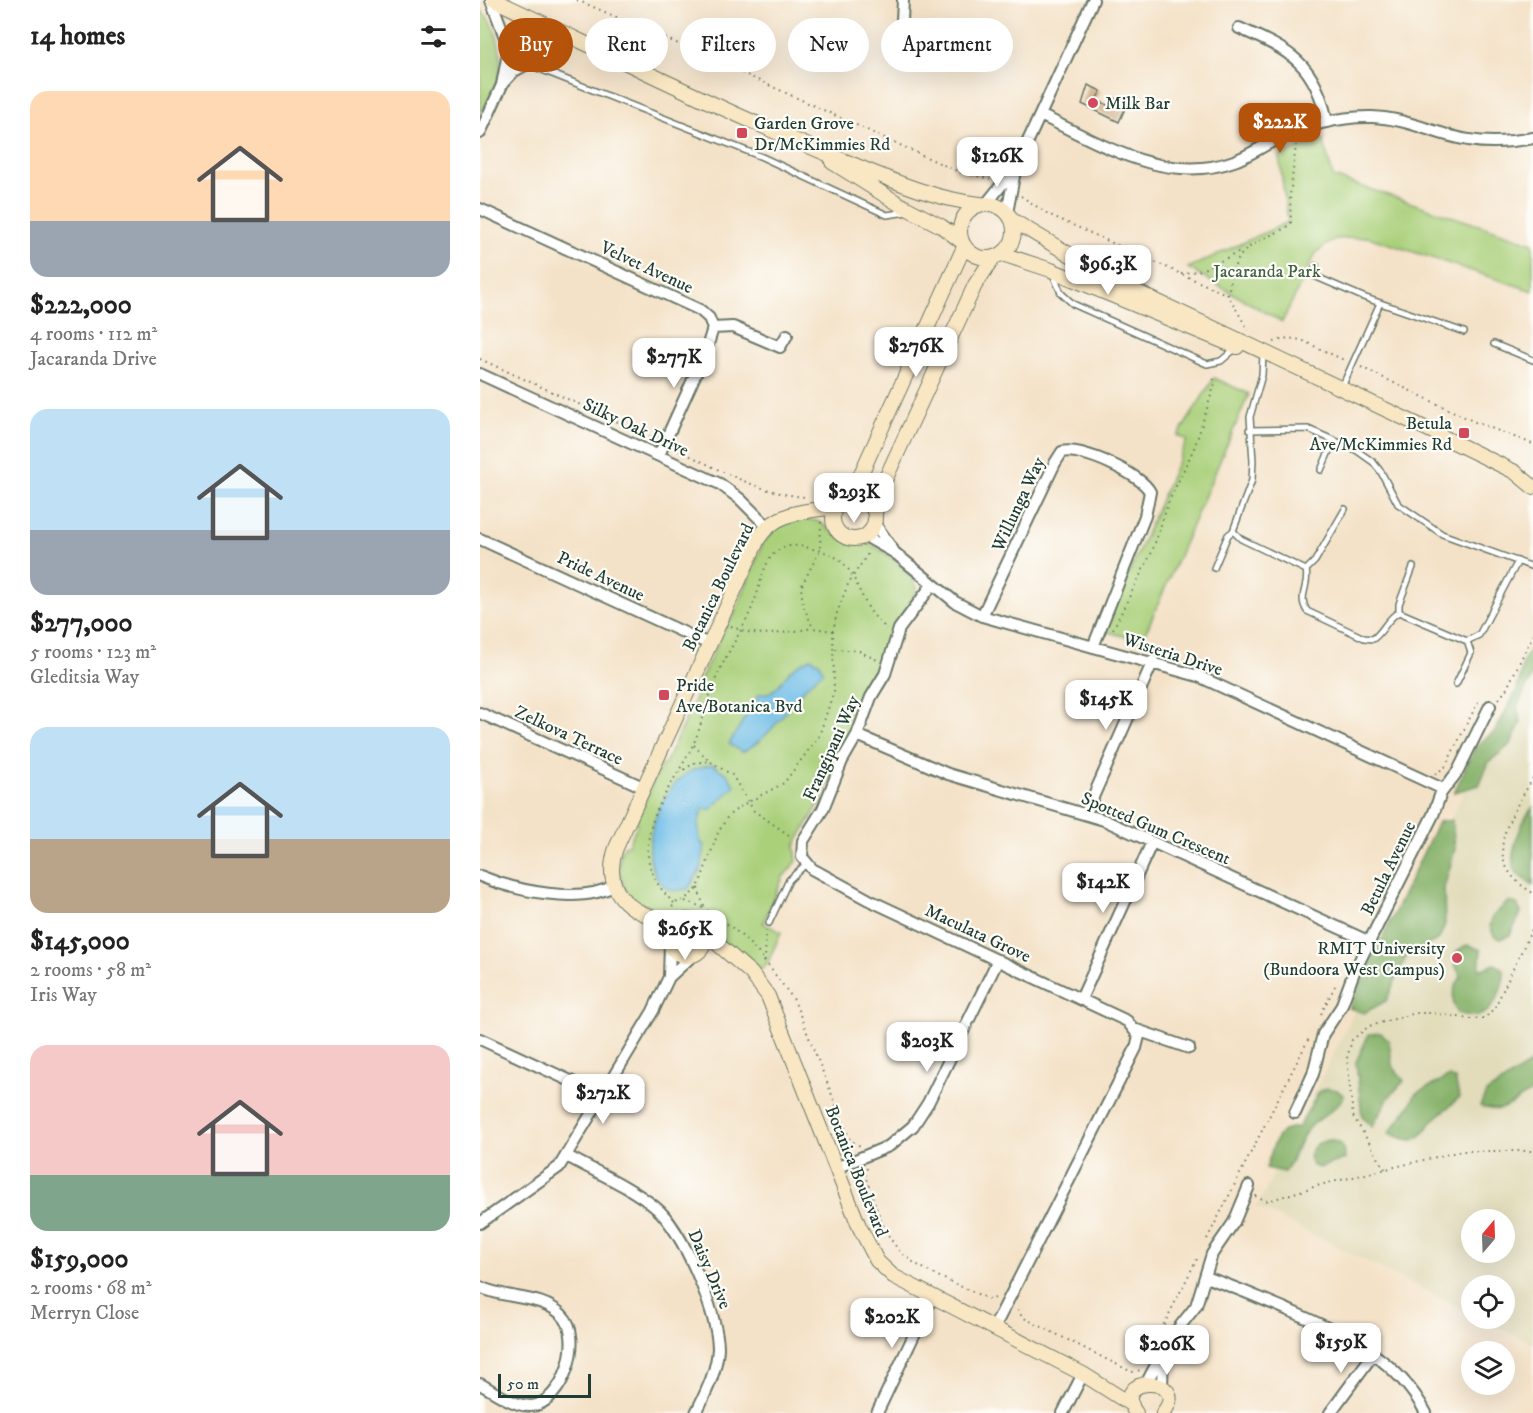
<!DOCTYPE html>
<html lang="en">
<head>
<meta charset="utf-8">
<style>
  :root { --surface:#fff; --page:#f2f2f2; --text:#222; --muted:#767676; --accent:#b45309 }
  body { margin:0; font-family:"IM FELL DW Pica",serif; background:var(--page); color:var(--text); height:100vh; display:flex; flex-direction:column; font-size:22px; white-space:nowrap }
  * { box-sizing:border-box; margin:0 }
  p { font-size:20px; color:var(--muted) }
  .icon { flex:none; width:33px; height:33px; fill:none; stroke:currentColor; stroke-width:2; stroke-linecap:round; stroke-linejoin:round }
  .map { position:relative; flex:1; overflow:hidden }
  .details { display:flex; flex-direction:column; background:var(--surface); width:480px }
  .details>* { flex:none }
  .guide { position:absolute; left:18px; top:18px; width:570px; height:54px; display:flex; gap:12px }
  .needle { width:39px; rotate:19deg }
  .buttons { position:absolute; left:981px; top:1209px; display:grid; gap:12px }
  .buttons a { display:grid; place-items:center; width:54px; height:54px; border-radius:50%; background:var(--surface); box-shadow:0 6px 24px #0002; font-size:30px }
  .scale { position:absolute; left:18px; bottom:15px; width:93px; box-sizing:border-box; padding-left:6px; border:3px solid #1f3d34; border-top:0; font-size:16px; line-height:21px; white-space:nowrap; color:#1f3d34; -webkit-text-stroke:4px #fdfcf7; paint-order:stroke }
  .price { position:absolute; translate:-50% -51px; padding:0 14px; border-radius:12px; background:#fff; color:#222; font-size:20px; line-height:39px; filter:drop-shadow(0 2px 3px #0008) }
  .price::after { content:''; position:absolute; left:50%; top:36px; width:18px; height:14px; margin-left:-9px; background:inherit; clip-path:polygon(0 0,100% 0,50% 100%) }
  .price.on { background:var(--accent); color:#fff }
  ul { padding:0; list-style:none }
  li { display:grid; align-content:center; gap:12px; height:318px; padding:0 30px }
  li span { display:grid; place-items:center; height:186px; border-radius:18px; color:#555 }
  li>.icon { margin-inline-start:auto }
  span .icon { width:108px; height:108px; fill:#fffc; stroke-width:1 }
  li b { font-size:26px }
  h2 { display:flex; justify-content:space-between; align-items:center; height:72px; padding:0 30px; font-size:26px }
  .pill { padding:0 21px; border-radius:27px; background:var(--surface); box-shadow:0 6px 24px #0002; font-size:21px; line-height:54px }
  .pill.on { background:var(--accent); color:#fff }
  main { display:flex; flex:1; min-height:0 }
  .map>svg:first-child { display:block }
  .built { fill:#e2dcba; fill-rule:evenodd }
  .green { fill:#aad07a; stroke:#648657; stroke-width:1.5 }
  .forest { fill:#87b26a; stroke:#53784f; stroke-width:1.5 }
  .water { fill:#6cbce7; stroke:#467c8e; stroke-width:1.5 }
  .building { fill:#caaa81 }
  .lines { fill:none; stroke-linecap:round; stroke-linejoin:round }
  .lane-casing { stroke:#6a7768; stroke-width:8 }
  .street-casing { stroke:#6a7768; stroke-width:14 }
  .secondary-casing { stroke:#6a7768; stroke-width:16 }
  .path { stroke:#6a7768; stroke-width:2; stroke-dasharray:1.5 4.5; stroke-linecap:butt }
  .lane { stroke:#fff; stroke-width:5 }
  .street { stroke:#fff; stroke-width:10 }
  .secondary { stroke:#f9e7c3; stroke-width:14 }
  .poi-dot { fill:#d1495b; stroke:#fdfcf7; stroke-width:2 }
  .labels { text-anchor:middle; stroke-width:4.5; stroke-linejoin:round; paint-order:stroke }
  .poi-label { font-size:18px; fill:#1f3d34; stroke:#fdfcf7; text-anchor:start }
  .street-label { font-size:18px; fill:#1f3d34; stroke:#fdfcf7 }
  .park-label { font-size:18px; fill:#426246; stroke:#fdfcf7 }
</style>
</head>
<body>
<main>
<section class="details">
<h2>14 homes<svg class="icon" aria-label="filters" viewBox="0 0 24 24"><path d="M4 7h16M4 17h16"/><circle cx="9" cy="7" r="2"/><circle cx="15" cy="17" r="2"/></svg></h2>
<ul>
<li><span style="background:linear-gradient(#ffd9b3 70%,#9aa5b1 0)"><svg class="icon" aria-label="home" viewBox="0 0 24 24"><path d="M3 11l9-7 9 7M6 9v11h12V9"/></svg></span><div><b>$222,000</b><p>4 rooms · 112 m²</p><p>Jacaranda Drive</p></div></li>
<li><span style="background:linear-gradient(#bfe0f5 65%,#9aa5b1 0)"><svg class="icon" aria-label="home" viewBox="0 0 24 24"><path d="M3 11l9-7 9 7M6 9v11h12V9"/></svg></span><div><b>$277,000</b><p>5 rooms · 123 m²</p><p>Gleditsia Way</p></div></li>
<li><span style="background:linear-gradient(#bfe0f5 60%,#b9a48a 0)"><svg class="icon" aria-label="home" viewBox="0 0 24 24"><path d="M3 11l9-7 9 7M6 9v11h12V9"/></svg></span><div><b>$145,000</b><p>2 rooms · 58 m²</p><p>Iris Way</p></div></li>
<li><span style="background:linear-gradient(#f6c9c9 70%,#7fa58c 0)"><svg class="icon" aria-label="home" viewBox="0 0 24 24"><path d="M3 11l9-7 9 7M6 9v11h12V9"/></svg></span><div><b>$159,000</b><p>2 rooms · 68 m²</p><p>Merryn Close</p></div></li>
</ul>
</section>
<div class="map">
<svg width="1053" height="1413" viewBox="0 0 1053 1413">
  <rect width="100%" height="100%" fill="#fdfcf7"/>
  <filter id="ink" filterUnits="userSpaceOnUse"><feTurbulence type="fractalNoise" baseFrequency=".0167" numOctaves="2"/><feDisplacementMap in="SourceGraphic" scale="12" xChannelSelector="R" yChannelSelector="G"/><feConvolveMatrix kernelMatrix="1 2 1 2 8 2 1 2 1" color-interpolation-filters="sRGB"/></filter>
  <filter id="wash" filterUnits="userSpaceOnUse"><feTurbulence type="fractalNoise" baseFrequency=".008" numOctaves="4" result="noise"/><feDisplacementMap in="SourceGraphic" scale="24" xChannelSelector="R" yChannelSelector="G"/><feGaussianBlur stdDeviation="1.35" result="paint"/><feColorMatrix in="noise" values="0 0 0 0 0 0 0 0 0 0 0 0 0 0 0 0 0 1.4 0 .05"/><feComposite in="paint" operator="in"/></filter>
  <g filter="url(#wash)">
    <rect width="100%" height="100%" fill="#f4e2c8"/>
    <!-- built -->
    <path class="built" d="M1053,653V1344L1002,1319L1024,1318V1286H992L991,1313L777,1207ZM992,1220H1024V1252H992Z"/>
    <!-- green -->
    <path class="green" d="M0,10C17,23 23,52 20,72C17,86 6,102 0,115Z
      M843,139L853,177L1053,243V291L888,237L855,239L836,253L802,322L708,268L808,222L799,156Z
      M734,378L769,394L662,641L624,631L707,440L698,436Z
      M316,519C351,518 343,532 366,541C373,544 381,541 389,544C403,549 438,577 437,592L411,633L403,662L381,707L373,734L357,760L341,801L318,840L315,847L317,861L303,877L283,923L301,932L288,962L280,971L267,957L229,933L221,920L208,915L189,916L159,906L145,890L139,871L140,855L144,846L148,845L157,825L156,821L181,765L185,764L222,683L221,678L250,619L253,618L283,543L298,527Z"/>
    <!-- forest -->
    <path class="forest" d="M1053,642V673L1037,707L1041,722L1031,744L1009,762L999,785L974,792L996,746L1015,731L1037,691L1043,662Z
      M1053,807V885C1047,881 1038,876 1035,870C1027,856 1043,818 1053,807Z
      M972,820L975,849L964,888L965,924L959,939L927,955L906,1001L884,1013L869,1008L958,822Z
      M1028,902L1037,904L1041,913L1030,935L1021,939L1014,936L1010,926L1013,916Z
      M988,945L1001,950L999,970L1015,964L1024,970C1025,983 1015,1009 1003,1014C995,1018 986,1015 978,1013C970,1001 973,988 981,977C973,963 968,952 988,945Z
      M901,1033L909,1041L912,1065L924,1081L909,1097L892,1127L882,1116L876,1062L889,1034Z
      M1053,1062V1091C1031,1102 1026,1116 1000,1106L1006,1093Z
      M968,1077L975,1079L979,1097C972,1106 965,1109 958,1116C936,1137 942,1148 909,1133L931,1104L935,1094Z
      M847,1088L857,1090L864,1096C857,1109 842,1116 830,1127C817,1140 816,1159 804,1172L786,1168C793,1149 795,1125 818,1128L839,1092Z
      M851,1140L862,1145L865,1159L839,1168L832,1165L829,1156C834,1144 838,1142 851,1140Z"/>
    <!-- water -->
    <path class="water" d="M331,658L340,663L343,672C311,694 298,735 262,752L249,744L279,694C297,694 299,683 309,672C316,665 323,662 331,658Z
      M233,765L247,774L255,786L230,810L223,808L218,825L221,844H225L221,869L208,889L192,891C150,870 175,795 206,774C214,768 223,767 233,765Z"/>
    <g id="blocks">
      <!-- building -->
      <path class="building" d="M608,85L621,91L616,100L630,106L632,97L647,104L639,122L602,104Z"/>
    </g>
  </g>
  <g filter="url(#ink)">
    <use href="#blocks" fill-opacity="0" stroke="#6a7768" stroke-width="1.5"/>
    <g class="lines">
      <defs>
        <path id="lane" d="M29,48L47,64L282,157L407,215L427,212
          M836,266L832,275L883,297L984,332
          M573,274L581,293L593,304L727,364L741,361L756,348
          M1014,344L1053,360
          M783,354L782,375L770,417L773,461L772,480L753,531L761,539L826,570C830,586 817,596 827,611L884,638L893,639C904,631 907,618 919,612L987,641L999,635L1038,561
          M862,387L900,303
          M769,430L828,429L876,450L893,462L901,472L918,504L962,534L1053,567
          M841,470L854,440
          M734,568L748,535L753,531
          M826,570L835,561L865,509
          M919,612V604L933,567
          M976,684L991,653L987,641
          M289,923L309,880L326,864"/>
        <path id="street" d="M759,28C811,51 836,64 847,122
          M420,62L423,0
          M24,82L34,71L47,64
          M560,115C620,143 686,186 754,161C768,156 781,147 795,140C823,126 860,116 892,117C927,118 956,135 989,140C1011,144 1032,142 1053,138
          M0,133L22,85L29,48L11,0
          M507,203L536,167L613,0
          M0,209L220,310L229,318L233,328L253,327L300,347L307,335
          M527,213L535,171
          M0,374L240,484L260,499L287,526
          M179,455L226,351L233,328
          M395,524L413,550
          M385,536L415,553L475,602L502,616L718,676L963,789
          M0,539L229,644
          M452,585L419,629L405,674L391,697L377,735L362,761L343,809L323,841L322,857L332,869L389,900L647,1021L659,1036L656,1048L514,1328
          M502,616L575,463L582,452C600,446 663,475 670,492L665,516L613,647
          M0,713L163,787
          M377,735L468,774L624,820L890,942
          M606,813L673,661
          M0,876C36,891 101,905 135,885
          M189,977L190,944
          M601,999L672,842
          M657,1030L709,1048
          M0,1039L123,1096
          M815,1113L833,1074L843,1034L861,1007L874,972L953,815L961,793L978,771L1010,706
          M87,1156C116,1172 149,1186 175,1207C202,1228 238,1313 238,1348C237,1371 226,1392 216,1413
          M356,1168L409,1146L433,1126L448,1103L518,960
          M0,1223L79,1167L173,1011L189,977L214,954
          M725,1277C753,1286 779,1298 806,1309C862,1334 916,1356 946,1413
          M0,1287C26,1300 61,1294 82,1315C105,1337 83,1404 51,1406C33,1406 15,1392 0,1384
          M667,1382L689,1340L716,1306L732,1254L754,1222L769,1186
          M682,1387L683,1356
          M397,1413L452,1297
          M583,1413L603,1374
          M850,1413L894,1353"/>
        <path id="secondary" d="M14,0C129,54 244,112 362,160C407,178 452,199 500,204
          M352,162L419,204L461,226L481,241
          M480 231a27 27 0 1 1 54 0a27 27 0 1 1-54 0Z
          M532,220L634,281L949,430L1035,472L1053,487
          M522,254L571,270L757,347
          M353 518a21 21 0 1 1 42 0a21 21 0 1 1-42 0Z
          M370,498L484,247
          M395,514L399,493L495,285L513,258
          M189 938a18 18 0 1 1 36 0a18 18 0 1 1-36 0Z
          M199,921C156,919 120,896 136,848L278,539C296,511 326,511 357,507
          M225,933L271,973L288,996L379,1226L397,1261L413,1276L603,1374L652,1405
          M656,1413C627,1374 713,1375 683,1413"/>
      </defs>
      <!-- lane casing -->
      <use href="#lane" class="lane-casing"/>
      <!-- street casing -->
      <use href="#street" class="street-casing"/>
      <!-- secondary casing -->
      <use href="#secondary" class="secondary-casing"/>
      <!-- path -->
      <path class="path" d="M97,0L201,45L479,172L510,179
        M541,196L568,214L748,295L768,330
        M701,274L721,270L762,251
        M748,295C754,262 756,252 787,237C795,233 804,230 811,223L810,196L816,145
        M794,342L808,338L821,340L864,360
        M0,359L175,439
        M881,367L995,422L1053,444
        M194,448C235,467 281,495 328,497
        M341,522L340,550L321,587L323,605L333,628L353,631
        M251,626C277,639 305,633 333,628
        M633,629L672,552L689,501L715,446L735,383L733,378
        M355,649L379,651L397,660
        M1019,699L1026,690L1053,635
        M214,745L229,761L252,775L274,811L312,837
        M199,773L214,763L229,761
        M955,774L965,767L1000,698
        M1053,778C1029,820 998,860 1053,893
        M218,888L224,907
        M205,901C233,908 267,938 285,961L280,965
        M194,903C178,889 165,866 168,843C171,810 194,781 209,753C222,729 226,701 237,676C249,648 268,623 277,594C283,574 286,549 311,546C319,545 326,547 333,549C375,557 372,583 391,612C395,618 402,624 407,629
        M192,907L198,901L204,900L218,888L238,833L248,816L261,806L304,783L339,736L354,691L353,631L357,613L368,584L389,552
        M286,930L285,961L314,1000L370,1140L380,1146
        M870,943V955
        M841,1014L856,984
        M387,1168L385,1176C394,1199 401,1229 418,1249C436,1270 482,1286 508,1299L517,1298
        M905,1169L873,1116L867,1058L872,1040L889,1026L936,1013H952L990,1019L1005,1018L1015,1007L1053,927
        M775,1196L788,1201L840,1185L981,1151H1053
        M727,1239L829,1038
        M538,1309L542,1317L652,1372L661,1370
        M681,1330L718,1257"/>
      <!-- lane -->
      <use href="#lane" class="lane"/>
      <!-- street -->
      <use href="#street" class="street"/>
      <!-- secondary -->
      <use href="#secondary" class="secondary"/>
    </g>
  </g>
  <!-- markers -->
  <g class="poi-dot">
    <circle cx="613" cy="103" r="6"/>
    <rect x="256" y="127" width="12" height="12" rx="3"/>
    <rect x="978" y="427" width="12" height="12" rx="3"/>
    <rect x="178" y="689" width="12" height="12" rx="3"/>
    <circle cx="977" cy="958" r="6"/>
  </g>
  <g class="labels">
    <!-- poi labels -->
    <g class="poi-label">
      <text x="625" y="109">Milk Bar</text>
      <text x="274" y="129">Garden Grove<tspan x="274" dy="21">Dr/McKimmies Rd</tspan></text>
      <text x="972" y="429" text-anchor="end">Betula<tspan x="972" dy="21">Ave/McKimmies Rd</tspan></text>
      <text x="196" y="691">Pride<tspan x="196" dy="21">Ave/Botanica Bvd</tspan></text>
      <text x="965" y="954" text-anchor="end">RMIT University<tspan x="965" dy="21">(Bundoora West Campus)</tspan></text>
    </g>
    <!-- street labels -->
    <g class="street-label">
      <text transform="translate(167 267) rotate(25)" y="6">Velvet Avenue</text>
      <text transform="translate(156 427) rotate(25)" y="6">Silky Oak Drive</text>
      <text transform="translate(538 504) rotate(-65)" y="6">Willunga Way</text>
      <text transform="translate(121 576) rotate(25)" y="6">Pride Avenue</text>
      <text transform="translate(238 587) rotate(-64)" y="6">Botanica Boulevard</text>
      <text transform="translate(693 654) rotate(18)" y="6">Wisteria Drive</text>
      <text transform="translate(89 735) rotate(25)" y="6">Zelkova Terrace</text>
      <text transform="translate(351 748) rotate(-66)" y="6">Frangipani Way</text>
      <text transform="translate(676 828) rotate(23)" y="6">Spotted Gum Crescent</text>
      <text transform="translate(908 868) rotate(-64)" y="6">Betula Avenue</text>
      <text transform="translate(498 933) rotate(25)" y="6">Maculata Grove</text>
      <text transform="translate(377 1171) rotate(68)" y="6">Botanica Boulevard</text>
      <text transform="translate(230 1269) rotate(67)" y="6">Daisy Drive</text>
    </g>
    <!-- park labels -->
    <g class="park-label">
      <text x="787" y="277">Jacaranda Park</text>
    </g>
  </g>
</svg>
<div class="buttons">
<a><svg class="needle" viewBox="-14 -14 28 28"><path d="M0-13l5 13h-10z" fill="#e53935"/><path d="M0 13l5-13h-10z" fill="#767676"/></svg></a>
<a><svg class="icon" aria-label="locate" viewBox="0 0 24 24"><circle cx="12" cy="12" r="6"/><path d="M12 2v4M12 18v4M2 12h4M18 12h4"/></svg></a>
<a><svg class="icon" aria-label="layers" viewBox="0 0 24 24"><path d="M12 4l9 5-9 5-9-5zM3 14l9 5 9-5"/></svg></a>
</div>
<div class="scale">50 m</div>
<b class="price on" style="left:800px;top:154px">$222K</b>
<b class="price" style="left:517px;top:188px">$126K</b>
<b class="price" style="left:628px;top:296px">$96.3K</b>
<b class="price" style="left:436px;top:378px">$276K</b>
<b class="price" style="left:194px;top:389px">$277K</b>
<b class="price" style="left:374px;top:524px">$293K</b>
<b class="price" style="left:626px;top:731px">$145K</b>
<b class="price" style="left:623px;top:914px">$142K</b>
<b class="price" style="left:205px;top:961px">$265K</b>
<b class="price" style="left:447px;top:1073px">$203K</b>
<b class="price" style="left:123px;top:1125px">$272K</b>
<b class="price" style="left:412px;top:1349px">$202K</b>
<b class="price" style="left:861px;top:1374px">$159K</b>
<b class="price" style="left:687px;top:1376px">$206K</b>
<div class="guide">
<a class="pill on">Buy</a>
<a class="pill">Rent</a>
<a class="pill">Filters</a>
<a class="pill">New</a>
<a class="pill">Apartment</a>
</div>
</div>
</main>
</body>
</html>
